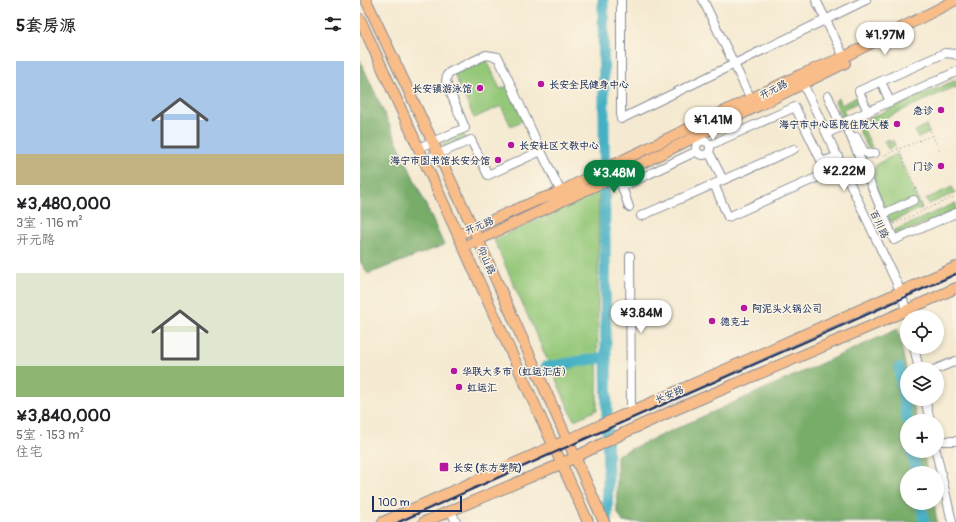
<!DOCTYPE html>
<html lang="zh">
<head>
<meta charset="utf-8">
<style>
  :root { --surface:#fff; --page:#f2f2f2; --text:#202124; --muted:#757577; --accent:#0b8043 }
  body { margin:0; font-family:Pangolin,"LXGW WenKai TC",sans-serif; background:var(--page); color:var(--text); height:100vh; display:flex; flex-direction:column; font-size:15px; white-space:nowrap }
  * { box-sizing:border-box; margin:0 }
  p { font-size:13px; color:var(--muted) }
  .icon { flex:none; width:22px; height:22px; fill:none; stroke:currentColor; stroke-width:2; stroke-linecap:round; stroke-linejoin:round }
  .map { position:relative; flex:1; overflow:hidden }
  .details { display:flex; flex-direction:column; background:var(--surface); width:360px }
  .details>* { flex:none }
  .buttons { position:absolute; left:540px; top:310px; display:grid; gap:8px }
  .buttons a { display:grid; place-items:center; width:44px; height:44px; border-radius:50%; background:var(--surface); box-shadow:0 2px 6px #0003; font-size:20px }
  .scale { position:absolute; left:12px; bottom:10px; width:90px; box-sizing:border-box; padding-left:4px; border:2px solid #1b2f5e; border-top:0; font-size:11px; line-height:14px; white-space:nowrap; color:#1b2f5e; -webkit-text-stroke:3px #fcf5e5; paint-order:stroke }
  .price { position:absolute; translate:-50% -34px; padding:0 9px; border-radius:14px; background:#fff; color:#222; font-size:13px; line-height:26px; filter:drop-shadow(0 1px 2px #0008) }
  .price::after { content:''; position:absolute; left:50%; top:24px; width:12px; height:9px; margin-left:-6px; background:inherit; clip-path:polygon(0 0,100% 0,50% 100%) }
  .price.on { background:var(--accent); color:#fff }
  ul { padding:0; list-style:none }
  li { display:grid; align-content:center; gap:8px; height:212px; padding:0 16px }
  li span { display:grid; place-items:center; height:124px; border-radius:0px; color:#555 }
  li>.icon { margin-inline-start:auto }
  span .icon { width:72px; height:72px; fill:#fffc; stroke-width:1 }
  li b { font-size:17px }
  h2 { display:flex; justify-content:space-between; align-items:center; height:48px; padding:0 16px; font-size:17px }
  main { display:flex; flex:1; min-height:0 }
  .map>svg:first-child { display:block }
  .green { fill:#94c879; stroke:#587c6c }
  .forest { fill:#77ac69; stroke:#496e64 }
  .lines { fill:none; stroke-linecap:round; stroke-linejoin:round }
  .river { stroke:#45b0c4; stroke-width:11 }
  .minor-casing { stroke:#888c98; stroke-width:10 }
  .major-casing { stroke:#888c98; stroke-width:12 }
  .path { stroke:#888c98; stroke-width:1; stroke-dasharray:1 3; stroke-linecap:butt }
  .minor { stroke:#fff; stroke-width:8 }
  .major { stroke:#f8bd89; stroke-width:10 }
  .rail { stroke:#1b2f5e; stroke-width:2 }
  .poi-dot { fill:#b5179e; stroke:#fcf5e5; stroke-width:1.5 }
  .labels { text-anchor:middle; stroke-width:3; stroke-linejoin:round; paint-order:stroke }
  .poi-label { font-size:10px; font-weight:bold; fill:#1b2f5e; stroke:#fcf5e5; text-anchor:start }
  .street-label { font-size:10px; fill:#1b2f5e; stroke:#fcf5e5 }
</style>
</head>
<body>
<main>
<section class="details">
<h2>5套房源<svg class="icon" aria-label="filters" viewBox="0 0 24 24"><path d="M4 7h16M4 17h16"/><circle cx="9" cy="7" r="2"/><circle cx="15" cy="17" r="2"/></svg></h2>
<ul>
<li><span style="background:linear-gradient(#a9c7e8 75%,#c2b280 0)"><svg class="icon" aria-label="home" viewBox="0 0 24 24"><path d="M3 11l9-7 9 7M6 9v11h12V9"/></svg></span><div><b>¥3,480,000</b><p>3室 · 116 m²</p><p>开元路</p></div></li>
<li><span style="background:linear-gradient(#dfe7d0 75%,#8fb573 0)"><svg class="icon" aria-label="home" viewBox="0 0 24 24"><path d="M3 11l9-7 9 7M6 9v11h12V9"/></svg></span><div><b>¥3,840,000</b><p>5室 · 153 m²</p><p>住宅</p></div></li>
</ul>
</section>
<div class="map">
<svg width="596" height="522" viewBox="0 0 596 522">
  <rect width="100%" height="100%" fill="#fcf5e5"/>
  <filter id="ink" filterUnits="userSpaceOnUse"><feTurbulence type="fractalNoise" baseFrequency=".025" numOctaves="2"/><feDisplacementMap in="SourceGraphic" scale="8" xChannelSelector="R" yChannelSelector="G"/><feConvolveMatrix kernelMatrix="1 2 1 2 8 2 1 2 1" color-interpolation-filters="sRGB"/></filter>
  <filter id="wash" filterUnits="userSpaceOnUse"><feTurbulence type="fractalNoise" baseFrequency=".012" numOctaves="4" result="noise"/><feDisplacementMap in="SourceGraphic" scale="16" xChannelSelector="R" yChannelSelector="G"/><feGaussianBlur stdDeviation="0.9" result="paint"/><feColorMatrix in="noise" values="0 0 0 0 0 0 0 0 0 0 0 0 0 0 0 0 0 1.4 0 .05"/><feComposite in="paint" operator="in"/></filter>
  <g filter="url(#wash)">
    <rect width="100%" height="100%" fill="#f5ead1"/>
    <!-- green -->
    <path class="green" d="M126,58L140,89L148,86L164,120L151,126L141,106L114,118L93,72Z
      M596,80V89L594,87L503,128L512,147L508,149L496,124Z
      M497,97L499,102L483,109L486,117L482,118L475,101L478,98L481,105Z
      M566,125L569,133L558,138L555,131Z
      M103,133L106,138L85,148L82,143Z
      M529,139L530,142L533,141L535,146L528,149L524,141Z
      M537,154L562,208L530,222L511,177L515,175L514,171L517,164Z
      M592,187L595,193L569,204L566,199Z
      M239,190L237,410L214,420L134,240Z
      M596,203V210L540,234H536L533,231Z"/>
    <!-- forest -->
    <path class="forest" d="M0,60L84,245L8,274L0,261Z
      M538,329L547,375V399H552L557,421H547V451H563L567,473H547V503H574L577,522H263L257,511V455Z"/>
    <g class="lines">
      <!-- river -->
      <path class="river" d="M243,0L246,357L248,478L247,522
        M186,367L246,357
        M539,368L547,421
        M552,451L556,473
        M561,503L564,522"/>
    </g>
  </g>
  <g filter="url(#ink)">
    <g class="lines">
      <defs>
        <path id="minor" d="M261,0V119L506,0
          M343,0L391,99
          M456,0L484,57
          M441,79L541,292L548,317
          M521,81L530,102
          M468,96L480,124
          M508,112L499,91L585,53L595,54L596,55
          M480,124L596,72
          M467,133L486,125L534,240L596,213
          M496,137L503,150L508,154L515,153
          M336 148a7 7 0 1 1 14 0a7 7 0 1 1-14 0Z
          M350,145L435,107L462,162L478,156
          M58,148L105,128L86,82L87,75L90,72L126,55L138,57L181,151L128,175L111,140L64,160
          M180,149L201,192
          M349,152L363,180
          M258,175L269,207
          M354,184L368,217L483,166
          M262,187L337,151
          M523,214L554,200
          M281,216L434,149
          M270,256L271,411
          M554,347L559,369
          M576,369L596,361
          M565,399L570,421
          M577,441H596
          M576,451L592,522
          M91,511L96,522"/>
        <path id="major" d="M6,0L113,228L244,522
          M0,19L228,522
          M98,235L178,200L201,192L234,174L440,75L484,57L596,0
          M103,247L258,175L485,63
          M23,522L596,267
          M64,522L201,464L270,430L312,411L518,323L596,288"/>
      </defs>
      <!-- minor casing -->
      <use href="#minor" class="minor-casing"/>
      <!-- major casing -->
      <use href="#major" class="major-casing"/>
      <!-- path -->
      <path class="path" d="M568,124L580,152
        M535,140L558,194
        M522,156L573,135
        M561,201L565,210
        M534,224L596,196"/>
      <!-- minor -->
      <use href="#minor" class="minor"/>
      <!-- major -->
      <use href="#major" class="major"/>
      <!-- rail -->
      <path class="rail" d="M39,522L227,438L497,319L596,274"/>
    </g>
  </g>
  <!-- markers -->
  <g class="poi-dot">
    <circle cx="181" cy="84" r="4"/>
    <circle cx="120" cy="88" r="4"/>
    <circle cx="581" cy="110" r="4"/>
    <circle cx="537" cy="124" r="4"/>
    <circle cx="151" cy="145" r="4"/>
    <circle cx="138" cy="160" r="4"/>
    <circle cx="581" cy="166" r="4"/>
    <circle cx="384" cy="308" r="4"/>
    <circle cx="352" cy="321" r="4"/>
    <circle cx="94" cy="371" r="4"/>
    <circle cx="99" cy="387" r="4"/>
    <rect x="79" y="462" width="10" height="10" rx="2"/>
  </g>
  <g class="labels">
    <!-- poi labels -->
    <g class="poi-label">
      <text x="189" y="88">长安全民健身中心</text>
      <text x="112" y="92" text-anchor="end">长安镇游泳馆</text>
      <text x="573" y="114" text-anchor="end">急诊</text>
      <text x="529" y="128" text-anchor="end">海宁市中心医院住院大楼</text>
      <text x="159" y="149">长安社区文教中心</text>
      <text x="130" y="164" text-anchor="end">海宁市图书馆长安分馆</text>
      <text x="573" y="170" text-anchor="end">门诊</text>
      <text x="392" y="312">阿泥头火锅公司</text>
      <text x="360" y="325">德克士</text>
      <text x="102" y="375">华联大多市（虹运汇店）</text>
      <text x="107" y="391">虹运汇</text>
      <text x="93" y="471">长安 (东方学院)</text>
    </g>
    <!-- street labels -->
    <g class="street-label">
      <text transform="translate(413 89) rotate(-27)" y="4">开元路</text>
      <text transform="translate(520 224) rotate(65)" y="4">百川路</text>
      <text transform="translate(119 225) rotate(-23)" y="4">开元路</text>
      <text transform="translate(127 260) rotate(66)" y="4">仰山路</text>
      <text transform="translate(309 394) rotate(-23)" y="4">长安路</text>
    </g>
  </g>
</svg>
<div class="buttons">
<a><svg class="icon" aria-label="locate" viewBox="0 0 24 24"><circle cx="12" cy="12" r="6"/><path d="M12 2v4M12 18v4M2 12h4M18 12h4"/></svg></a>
<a><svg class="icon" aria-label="layers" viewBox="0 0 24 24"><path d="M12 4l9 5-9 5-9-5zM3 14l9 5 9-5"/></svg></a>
<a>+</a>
<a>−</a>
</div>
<div class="scale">100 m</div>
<b class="price" style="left:525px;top:56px">¥1.97M</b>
<b class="price" style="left:353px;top:141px">¥1.41M</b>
<b class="price" style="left:484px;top:192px">¥2.22M</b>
<b class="price on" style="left:254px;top:194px">¥3.48M</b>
<b class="price" style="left:281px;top:334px">¥3.84M</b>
</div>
</main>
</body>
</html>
